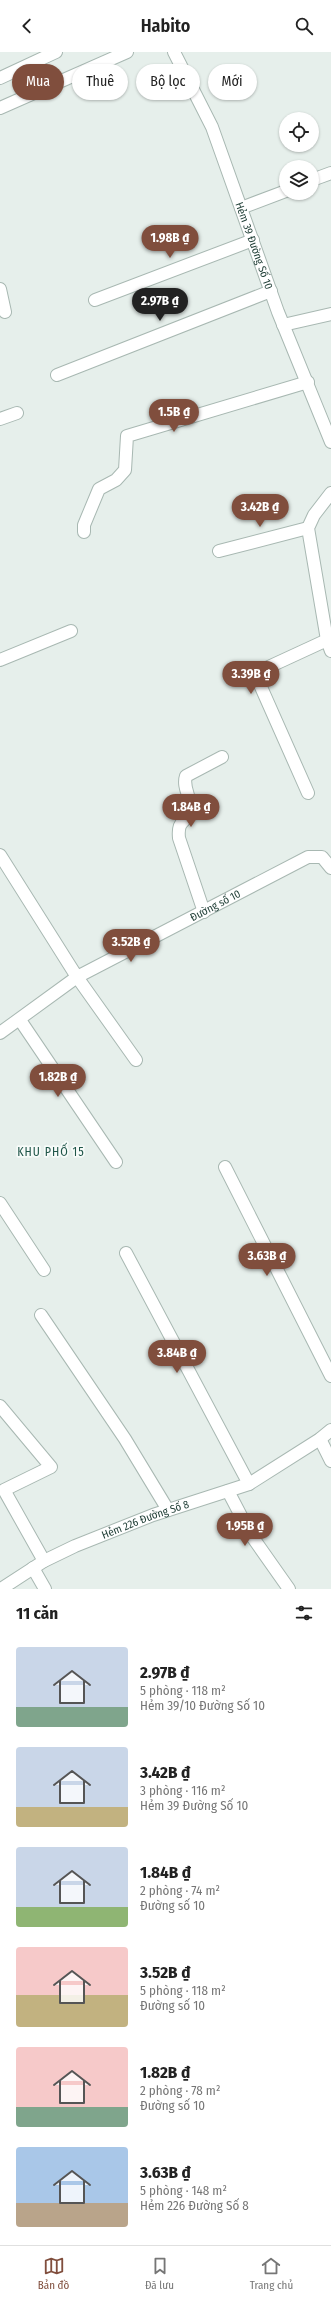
<!DOCTYPE html>
<html lang="vi">
<head>
<meta charset="utf-8">
<style>
  :root { --surface:#fff; --page:#f6f6f6; --text:#222; --muted:#767676; --line:#e0e0e0; --accent:#804e3d }
  body { margin:0; font-family:"Fira Sans Condensed",sans-serif; background:var(--page); color:var(--text); height:100vh; display:flex; flex-direction:column; font-size:15px; white-space:nowrap }
  * { box-sizing:border-box; margin:0 }
  p { font-size:13px; color:var(--muted) }
  .icon { flex:none; width:22px; height:22px; fill:none; stroke:currentColor; stroke-width:2; stroke-linecap:round; stroke-linejoin:round }
  .map { position:relative; height:1537px; overflow:hidden }
  .sheet { display:flex; flex-direction:column; background:var(--surface); flex:1 }
  .sheet>* { flex:none }
  .hud { position:absolute; left:12px; top:12px; width:307px; height:36px; display:flex; gap:8px }
  .tools { position:absolute; left:279px; top:60px; display:grid; gap:8px }
  .tools a { display:grid; place-items:center; width:40px; height:40px; border-radius:50%; background:var(--surface); box-shadow:0 1px 3px #0004; font-size:20px }
  .price { position:absolute; translate:-50% -34px; padding:0 9px; border-radius:14px; background:var(--accent); color:#fff; font-size:13px; line-height:26px; filter:drop-shadow(0 1px 2px #0008) }
  .price::after { content:''; position:absolute; left:50%; top:24px; width:12px; height:9px; margin-left:-6px; background:inherit; clip-path:polygon(0 0,100% 0,50% 100%) }
  .price.on { background:#222; color:#fff }
  ul { padding:0; list-style:none }
  li { display:flex; align-items:center; gap:12px; height:100px; padding:0 16px }
  li span { display:grid; place-items:center; flex:none; width:112px; height:80px; border-radius:4px; color:#555 }
  li>.icon { margin-inline-start:auto }
  span .icon { width:48px; height:48px; fill:#fffc; stroke-width:1 }
  li b { font-size:17px }
  h2 { display:flex; justify-content:space-between; align-items:center; height:48px; padding:0 16px; font-size:17px }
  .pill { padding:0 14px; border-radius:18px; background:var(--surface); box-shadow:0 1px 3px #0004; font-size:14px; line-height:36px }
  .pill.on { background:var(--accent); color:#fff }
  header { display:flex; justify-content:space-between; align-items:center; height:52px; padding:0 16px; background:var(--surface); font-size:18px; font-weight:600 }
  .dock { display:flex; justify-content:space-around; align-items:center; height:56px; border-top:1px solid var(--line); background:var(--surface); font-size:11px; color:var(--muted) }
  .dock a { display:grid; justify-items:center; gap:2px }
  .dock .on { color:var(--accent) }
  .map>svg:first-child { display:block }
  .lines { fill:none; stroke-linecap:round; stroke-linejoin:round }
  .service-casing { stroke:#a8b8b2; stroke-width:14 }
  .minor-casing { stroke:#a8b8b2; stroke-width:14 }
  .service { stroke:#fff; stroke-width:12 }
  .minor { stroke:#fff; stroke-width:12 }
  .labels { text-anchor:middle; stroke-width:3.5; stroke-linejoin:round; paint-order:stroke }
  .street-label { font-size:11px; fill:#24423a; stroke:#f7fbf9 }
  .neighbourhood-label { font-size:12px; letter-spacing:1px; fill:#1f5548; stroke:#f7fbf9 }
</style>
</head>
<body>
<header><svg class="icon" aria-label="back" viewBox="0 0 24 24"><path d="M15 5l-7 7 7 7"/></svg>Habito<svg class="icon" aria-label="search" viewBox="0 0 24 24"><circle cx="10" cy="10" r="6"/><path d="M15 15l6 6"/></svg></header>
<div class="map">
<svg width="331" height="1537" viewBox="0 0 331 1537">
  <rect width="100%" height="100%" fill="#e6efeb"/>
  <g class="lines">
    <defs>
      <path id="service" d="M312,128L331,121
        M241,156L286,139
        M283,273L331,262
        M77,925L136,1008
        M41,1263L125,1387L168,1458
        M0,1354L51,1415L4,1438L44,1509"/>
      <g id="minor">
        <path id="s1" d="M174,0L212,75L278,260L331,390"/>
        <path d="M0,26L56,0"/>
        <path d="M0,56L127,0"/>
        <path d="M0,237L5,260"/>
        <path d="M95,248L253,188"/>
        <path d="M57,323L271,239"/>
        <path d="M0,367L17,361"/>
        <path d="M331,441L314,463L308,476L327,588L331,599"/>
        <path d="M84,480V473L99,437L116,428L125,418L127,384L308,330"/>
        <path d="M219,499L308,476"/>
        <path d="M0,608L71,579"/>
        <path d="M308,741L257,626L262,618L327,588"/>
        <path id="s2" d="M0,803L77,925L308,805H322L331,816"/>
        <path d="M204,860L179,786C177,766 187,772 190,758C192,746 182,736 186,724L222,705"/>
        <path d="M20,968L116,1110"/>
        <path d="M0,981L77,925"/>
        <path d="M225,1115L331,1324"/>
        <path d="M0,1151L44,1218"/>
        <path d="M126,1201L249,1432"/>
        <path d="M320,1387L331,1409"/>
        <path d="M228,1439L251,1483L289,1537"/>
        <path d="M33,1516L45,1537"/>
        <path id="s3" d="M1,1537L44,1509L75,1494L153,1463L249,1432L320,1387L331,1378"/>
      </g>
    </defs>
    <!-- service casing -->
    <use href="#service" class="service-casing"/>
    <!-- minor casing -->
    <use href="#minor" class="minor-casing"/>
    <!-- service -->
    <use href="#service" class="service"/>
    <!-- minor -->
    <use href="#minor" class="minor"/>
  </g>
  <g class="labels">
    <!-- street labels -->
    <g class="street-label">
      <text dy="4" stroke="none"><textPath href="#s1" startOffset="210">Hẻm 39 Đường Số 10</textPath></text>
      <text dy="4" stroke="none"><textPath href="#s2" startOffset="300">Đường số 10</textPath></text>
      <text dy="4" stroke="none"><textPath href="#s3" startOffset="161">Hẻm 226 Đường Số 8</textPath></text>
    </g>
    <!-- neighbourhood labels -->
    <g class="neighbourhood-label">
      <text x="51" y="1104">KHU PHỐ 15</text>
    </g>
  </g>
</svg>
<div class="tools">
<a><svg class="icon" aria-label="locate" viewBox="0 0 24 24"><circle cx="12" cy="12" r="6"/><path d="M12 2v4M12 18v4M2 12h4M18 12h4"/></svg></a>
<a><svg class="icon" aria-label="layers" viewBox="0 0 24 24"><path d="M12 4l9 5-9 5-9-5zM3 14l9 5 9-5"/></svg></a>
</div>
<b class="price" style="left:170px;top:207px">1.98B ₫</b>
<b class="price on" style="left:160px;top:270px">2.97B ₫</b>
<b class="price" style="left:174px;top:381px">1.5B ₫</b>
<b class="price" style="left:260px;top:476px">3.42B ₫</b>
<b class="price" style="left:251px;top:643px">3.39B ₫</b>
<b class="price" style="left:191px;top:776px">1.84B ₫</b>
<b class="price" style="left:131px;top:911px">3.52B ₫</b>
<b class="price" style="left:58px;top:1046px">1.82B ₫</b>
<b class="price" style="left:267px;top:1225px">3.63B ₫</b>
<b class="price" style="left:177px;top:1322px">3.84B ₫</b>
<b class="price" style="left:245px;top:1495px">1.95B ₫</b>
<div class="hud">
<a class="pill on">Mua</a>
<a class="pill">Thuê</a>
<a class="pill">Bộ lọc</a>
<a class="pill">Mới</a>
</div>
</div>
<section class="sheet">
<h2>11 căn<svg class="icon" aria-label="filters" viewBox="0 0 24 24"><path d="M4 7h16M4 17h16"/><circle cx="9" cy="7" r="2"/><circle cx="15" cy="17" r="2"/></svg></h2>
<ul>
<li><span style="background:linear-gradient(#c9d6e8 75%,#7fa58c 0)"><svg class="icon" aria-label="home" viewBox="0 0 24 24"><path d="M3 11l9-7 9 7M6 9v11h12V9"/></svg></span><div><b>2.97B ₫</b><p>5 phòng · 118 m²</p><p>Hẻm 39/10 Đường Số 10</p></div></li>
<li><span style="background:linear-gradient(#c9d6e8 75%,#c2b280 0)"><svg class="icon" aria-label="home" viewBox="0 0 24 24"><path d="M3 11l9-7 9 7M6 9v11h12V9"/></svg></span><div><b>3.42B ₫</b><p>3 phòng · 116 m²</p><p>Hẻm 39 Đường Số 10</p></div></li>
<li><span style="background:linear-gradient(#c9d6e8 75%,#8fb573 0)"><svg class="icon" aria-label="home" viewBox="0 0 24 24"><path d="M3 11l9-7 9 7M6 9v11h12V9"/></svg></span><div><b>1.84B ₫</b><p>2 phòng · 74 m²</p><p>Đường số 10</p></div></li>
<li><span style="background:linear-gradient(#f6c9c9 60%,#c2b280 0)"><svg class="icon" aria-label="home" viewBox="0 0 24 24"><path d="M3 11l9-7 9 7M6 9v11h12V9"/></svg></span><div><b>3.52B ₫</b><p>5 phòng · 118 m²</p><p>Đường số 10</p></div></li>
<li><span style="background:linear-gradient(#f6c9c9 75%,#7fa58c 0)"><svg class="icon" aria-label="home" viewBox="0 0 24 24"><path d="M3 11l9-7 9 7M6 9v11h12V9"/></svg></span><div><b>1.82B ₫</b><p>2 phòng · 78 m²</p><p>Đường số 10</p></div></li>
<li><span style="background:linear-gradient(#a9c7e8 70%,#b9a48a 0)"><svg class="icon" aria-label="home" viewBox="0 0 24 24"><path d="M3 11l9-7 9 7M6 9v11h12V9"/></svg></span><div><b>3.63B ₫</b><p>5 phòng · 148 m²</p><p>Hẻm 226 Đường Số 8</p></div></li>
</ul>
</section>
<nav class="dock">
<a class="on"><svg class="icon" aria-label="map" viewBox="0 0 24 24"><path d="M3 6l6-2 6 2 6-2v14l-6 2-6-2-6 2zM9 4v14M15 6v14"/></svg>Bản đồ</a>
<a><svg class="icon" aria-label="saved" viewBox="0 0 24 24"><path d="M7 4h10v16l-5-4-5 4z"/></svg>Đã lưu</a>
<a><svg class="icon" aria-label="home" viewBox="0 0 24 24"><path d="M3 11l9-7 9 7M6 9v11h12V9"/></svg>Trang chủ</a>
</nav>
</body>
</html>
